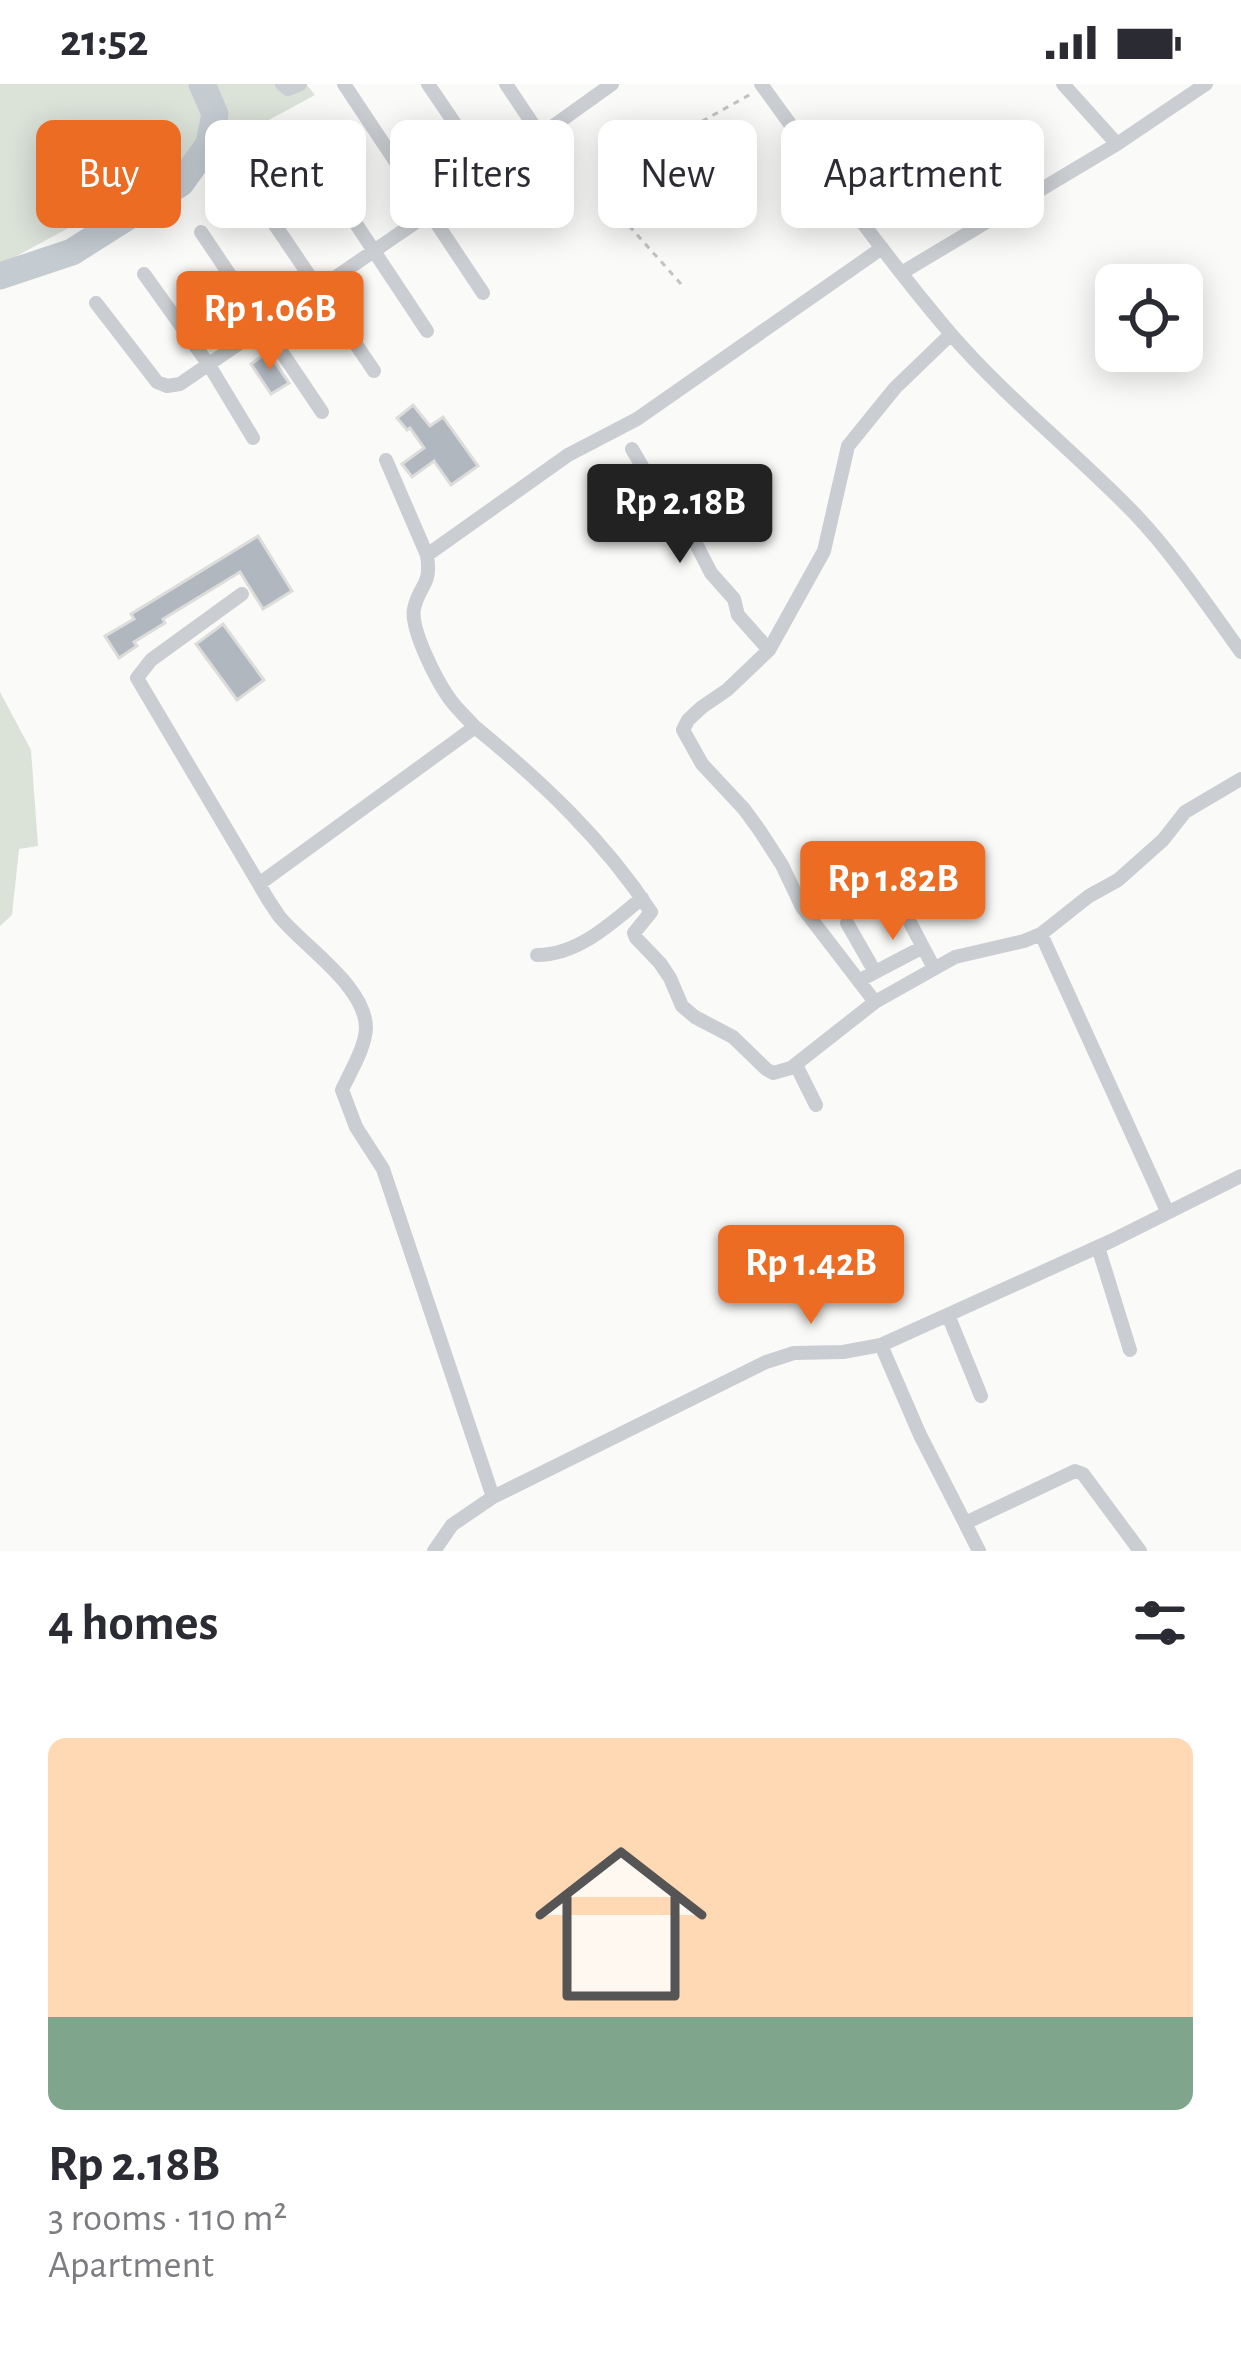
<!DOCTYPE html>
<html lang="en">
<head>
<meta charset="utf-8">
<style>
  :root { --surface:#fff; --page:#f7f7f7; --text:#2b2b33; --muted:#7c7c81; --line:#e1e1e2; --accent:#ed6c24 }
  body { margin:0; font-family:"Alegreya Sans",sans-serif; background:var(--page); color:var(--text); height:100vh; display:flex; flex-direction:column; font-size:45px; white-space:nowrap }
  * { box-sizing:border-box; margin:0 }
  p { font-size:39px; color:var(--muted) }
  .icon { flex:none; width:66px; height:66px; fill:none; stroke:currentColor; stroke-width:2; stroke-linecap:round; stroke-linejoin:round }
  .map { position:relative; height:1467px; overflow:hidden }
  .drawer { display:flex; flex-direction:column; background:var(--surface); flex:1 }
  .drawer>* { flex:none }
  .guide { position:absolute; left:36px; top:36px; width:1170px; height:108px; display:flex; gap:24px }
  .buttons { position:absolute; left:1095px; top:180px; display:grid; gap:24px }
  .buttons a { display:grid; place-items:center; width:108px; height:108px; border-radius:18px; background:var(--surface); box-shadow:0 6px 30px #0003; font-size:60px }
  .price { position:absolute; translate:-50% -102px; padding:0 27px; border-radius:12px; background:var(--accent); color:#fff; font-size:39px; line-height:78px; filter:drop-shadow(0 3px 6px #0008) }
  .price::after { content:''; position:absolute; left:50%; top:72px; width:36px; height:27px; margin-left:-18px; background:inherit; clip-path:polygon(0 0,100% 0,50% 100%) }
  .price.active { background:#222; color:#fff }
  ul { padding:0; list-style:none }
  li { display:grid; align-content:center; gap:24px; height:636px; padding:0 48px }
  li+li { border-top:3px solid var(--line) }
  li span { display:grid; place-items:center; height:372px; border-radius:18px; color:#555 }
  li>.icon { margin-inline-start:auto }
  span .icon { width:216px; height:216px; fill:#fffc; stroke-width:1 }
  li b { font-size:51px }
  h2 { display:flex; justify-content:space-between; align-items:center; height:144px; padding:0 48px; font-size:51px }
  .chip { padding:0 42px; border-radius:18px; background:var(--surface); box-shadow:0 6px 30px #0003; font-size:42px; line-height:108px }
  .chip.active { background:var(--accent); color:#fff }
  .status { display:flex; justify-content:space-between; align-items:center; height:84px; padding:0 60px; background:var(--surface); direction:ltr }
  .status svg { height:33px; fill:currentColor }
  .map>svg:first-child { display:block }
  .green { fill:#dbe2d8 }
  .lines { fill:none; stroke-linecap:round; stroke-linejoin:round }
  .river { stroke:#c4ccd2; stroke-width:27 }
  .building { fill:#b0b7bf; stroke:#dcdcda; stroke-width:3 }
  .path { stroke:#c1c3c6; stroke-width:3; stroke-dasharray:6 6; stroke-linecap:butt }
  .minor { stroke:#cacdd1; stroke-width:14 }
</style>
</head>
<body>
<div class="status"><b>21:52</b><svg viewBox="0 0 49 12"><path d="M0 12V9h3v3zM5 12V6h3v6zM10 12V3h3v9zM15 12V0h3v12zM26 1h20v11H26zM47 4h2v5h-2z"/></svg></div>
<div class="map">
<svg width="1241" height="1467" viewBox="0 0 1241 1467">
  <rect width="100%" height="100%" fill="#fafaf8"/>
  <!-- green -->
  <path class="green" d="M0,0H306L315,11L0,181Z
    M0,608L31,666L38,762L19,765L12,831L0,842Z"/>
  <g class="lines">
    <!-- river -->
    <path class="river" d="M0,192L72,168L181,99L209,60L215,30L202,0"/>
  </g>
  <!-- building -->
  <path class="building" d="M268,268L289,299L271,310L251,280Z
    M413,321L430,342L443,333L478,382L451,401L434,377L412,393L402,380L424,364L410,344L407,346L397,334Z
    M258,452L292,507L263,525L240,488L163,535L165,539L134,558L137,562L119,574L105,552L134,535L131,530Z
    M223,540L264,596L237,616L196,560Z"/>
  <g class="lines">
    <!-- path -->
    <path class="path" d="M681,200L608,118L607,108L611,99L663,59L751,10"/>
    <!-- minor -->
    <path class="minor" d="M282,0L288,5L300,0
      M344,0L483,209
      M428,0L513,125
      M506,0L540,51
      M761,0C822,84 883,170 950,249C1006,314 1075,368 1134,429C1174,471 1207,521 1241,568
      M1117,60L1206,0
      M305,63L427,247
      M250,104L374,287
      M201,148L322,328
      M903,188L1117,60L1063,0
      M144,190L209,281L253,354
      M96,219L157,298L167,302L180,300L489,88L612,0
      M632,365L665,422L691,450L711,489L734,515L738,531L769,566
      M386,376L427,471
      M242,510L151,576L137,594L259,800
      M475,643C542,698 603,755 651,828L634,849L636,854L660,879L670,894L682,922L695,933L733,953L766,985L773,989L791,984L875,918L955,873L1024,857L1041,850L1089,812L1118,796L1163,756L1185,728L1241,695
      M895,810L934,884
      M847,839L875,888
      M1041,850L1167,1127
      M537,871C578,871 612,839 642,814
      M864,894L923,863
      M875,918L802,823L782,781L760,747L744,725L702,680L683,646L688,636L702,623L727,606L769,566L824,467L848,362L895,304L951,250
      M796,981L816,1021
      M1098,1163L1130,1266
      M948,1231L981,1312
      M881,1261L920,1351L965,1439L1075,1387L1083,1390L1140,1467
      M493,1413L383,1085L356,1043L342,1006C350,988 365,965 366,944C366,902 303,862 279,832C272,822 265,811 259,800L475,643C466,633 456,624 449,614C437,597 410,545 414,525C419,500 432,503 427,471L568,371L637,335L882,164
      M965,1439L979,1467
      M434,1467L452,1441L493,1413L766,1278L794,1269L843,1268L881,1261L1111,1157L1241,1092"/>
  </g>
</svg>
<div class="buttons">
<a><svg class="icon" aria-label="locate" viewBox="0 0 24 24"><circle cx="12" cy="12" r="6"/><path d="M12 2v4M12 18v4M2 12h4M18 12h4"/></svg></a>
</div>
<b class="price" style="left:270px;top:289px">Rp 1.06B</b>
<b class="price active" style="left:680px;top:482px">Rp 2.18B</b>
<b class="price" style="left:893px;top:859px">Rp 1.82B</b>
<b class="price" style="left:811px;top:1243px">Rp 1.42B</b>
<div class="guide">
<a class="chip active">Buy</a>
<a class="chip">Rent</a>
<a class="chip">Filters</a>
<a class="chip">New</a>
<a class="chip">Apartment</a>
</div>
</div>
<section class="drawer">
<h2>4 homes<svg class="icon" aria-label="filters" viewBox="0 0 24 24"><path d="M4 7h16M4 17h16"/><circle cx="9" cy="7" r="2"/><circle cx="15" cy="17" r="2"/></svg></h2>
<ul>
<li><span style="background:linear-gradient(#ffd9b3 75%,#7fa58c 0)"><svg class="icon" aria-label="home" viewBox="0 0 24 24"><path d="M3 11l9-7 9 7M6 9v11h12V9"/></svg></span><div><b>Rp 2.18B</b><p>3 rooms · 110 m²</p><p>Apartment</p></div></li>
</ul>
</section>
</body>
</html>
